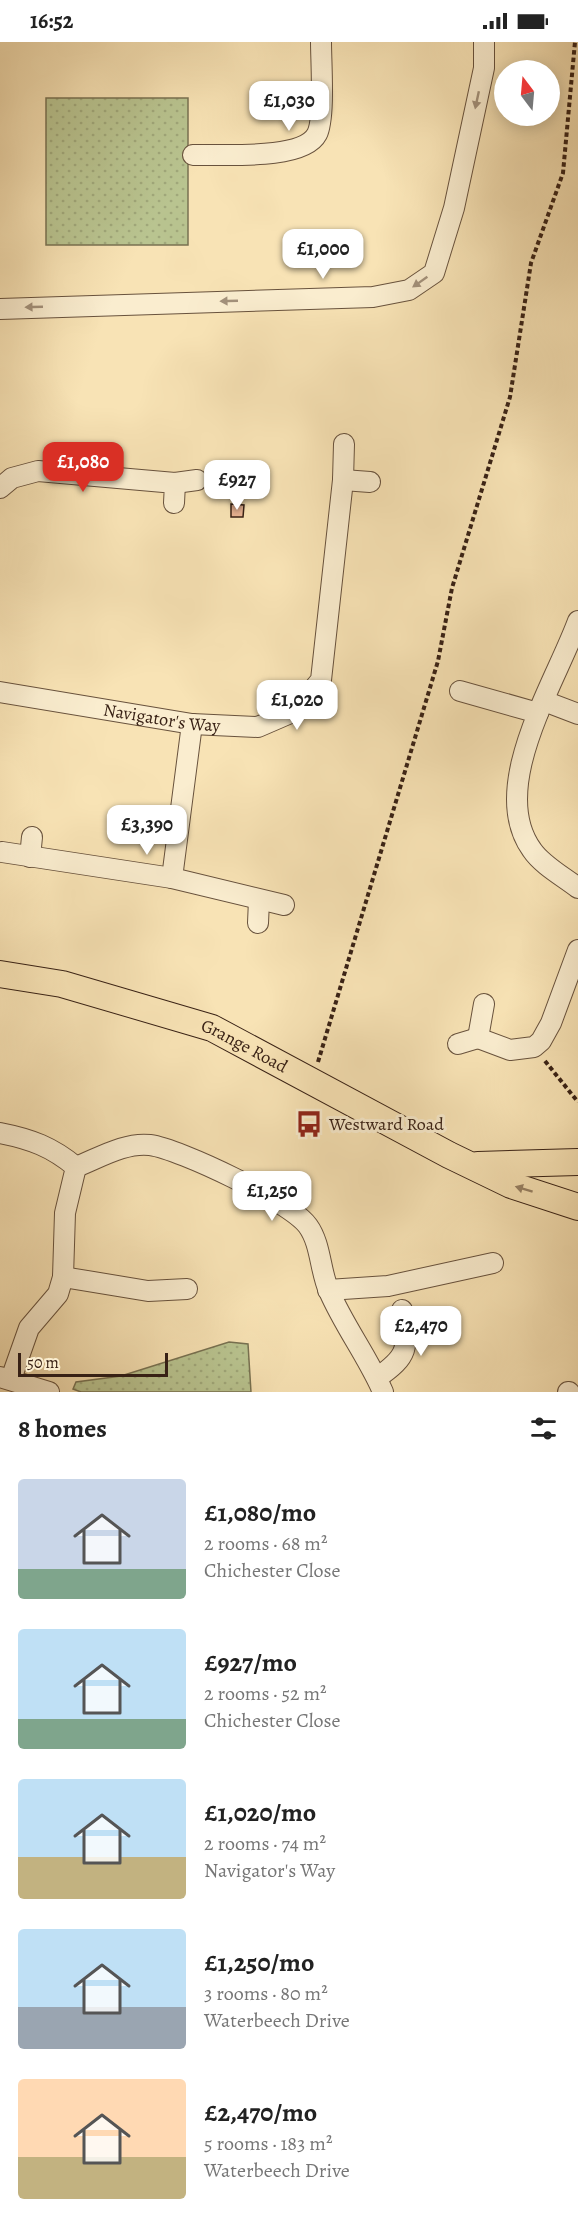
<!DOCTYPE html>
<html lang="en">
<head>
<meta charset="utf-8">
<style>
  :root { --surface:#fff; --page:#f6f6f6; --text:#222; --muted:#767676; --accent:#d93025 }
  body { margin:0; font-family:Alegreya,serif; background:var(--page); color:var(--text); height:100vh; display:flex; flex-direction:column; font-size:22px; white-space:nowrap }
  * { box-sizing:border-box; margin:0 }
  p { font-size:20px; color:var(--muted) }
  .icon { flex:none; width:33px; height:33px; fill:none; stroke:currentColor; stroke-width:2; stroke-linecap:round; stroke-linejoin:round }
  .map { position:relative; height:1350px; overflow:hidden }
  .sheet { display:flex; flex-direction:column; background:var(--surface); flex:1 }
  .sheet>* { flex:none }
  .needle { width:39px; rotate:344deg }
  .controls { position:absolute; left:494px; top:18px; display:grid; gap:12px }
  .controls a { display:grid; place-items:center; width:66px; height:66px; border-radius:50%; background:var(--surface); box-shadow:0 3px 15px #0003; font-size:30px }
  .scale { position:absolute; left:18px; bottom:15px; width:150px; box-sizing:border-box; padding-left:6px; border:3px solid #382115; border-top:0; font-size:16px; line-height:21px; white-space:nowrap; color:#382115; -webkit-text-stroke:4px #faedcf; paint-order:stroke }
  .price { position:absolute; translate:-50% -51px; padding:0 14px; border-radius:12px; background:#fff; color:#222; font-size:20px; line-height:39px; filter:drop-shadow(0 2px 3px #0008) }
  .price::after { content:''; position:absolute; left:50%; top:36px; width:18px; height:14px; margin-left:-9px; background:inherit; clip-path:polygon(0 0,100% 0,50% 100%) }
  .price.on { background:var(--accent); color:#fff }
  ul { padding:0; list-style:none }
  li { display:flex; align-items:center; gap:18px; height:150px; padding:0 18px }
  li span { display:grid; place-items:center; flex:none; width:168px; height:120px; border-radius:6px; color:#555 }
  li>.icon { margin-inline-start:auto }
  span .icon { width:72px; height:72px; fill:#fffc; stroke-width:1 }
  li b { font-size:26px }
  h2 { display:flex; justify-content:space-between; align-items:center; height:72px; padding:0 18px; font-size:26px }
  .status { display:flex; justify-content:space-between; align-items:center; height:42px; padding:0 30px; background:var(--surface); direction:ltr }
  .status svg { height:16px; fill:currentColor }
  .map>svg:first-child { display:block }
  .park { fill:url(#park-dots); stroke:#787252; stroke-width:1.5 }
  .building { fill:#ebb595; stroke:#382115; stroke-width:1.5 }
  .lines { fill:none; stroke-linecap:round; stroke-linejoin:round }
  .minor-casing { stroke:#68523d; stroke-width:22 }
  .major-casing { stroke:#382115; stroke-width:28 }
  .path { stroke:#382115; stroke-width:4; stroke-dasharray:4.5 3; stroke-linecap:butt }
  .minor { stroke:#faedcf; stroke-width:20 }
  .major { stroke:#f8e3b5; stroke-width:26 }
  .oneway { fill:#a3917b }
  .oneway2 { fill:#988265 }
  .labels { text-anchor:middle; stroke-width:6; stroke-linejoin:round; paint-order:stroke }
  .street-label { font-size:18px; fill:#382115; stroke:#faedcf }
  .poi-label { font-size:18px; fill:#382115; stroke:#faedcf; text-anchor:start }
</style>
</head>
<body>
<div class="status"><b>16:52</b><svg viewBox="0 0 49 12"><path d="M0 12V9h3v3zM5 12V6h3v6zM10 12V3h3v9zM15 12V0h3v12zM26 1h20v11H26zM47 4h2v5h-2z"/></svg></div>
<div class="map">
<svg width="578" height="1350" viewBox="0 0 578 1350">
  <defs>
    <pattern id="park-dots" width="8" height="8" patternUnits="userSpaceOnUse" patternTransform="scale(1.5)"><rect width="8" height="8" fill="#b9c490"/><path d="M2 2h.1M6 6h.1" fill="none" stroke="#a0a87b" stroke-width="1.8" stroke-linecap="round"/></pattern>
  </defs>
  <rect width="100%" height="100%" fill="#f8e3b5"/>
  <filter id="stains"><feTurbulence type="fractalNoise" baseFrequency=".00333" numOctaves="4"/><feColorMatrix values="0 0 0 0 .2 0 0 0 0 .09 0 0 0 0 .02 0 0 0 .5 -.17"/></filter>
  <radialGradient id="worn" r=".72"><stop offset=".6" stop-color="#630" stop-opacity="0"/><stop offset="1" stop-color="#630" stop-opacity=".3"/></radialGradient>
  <!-- park -->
  <path class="park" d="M46,56H188V203H46Z
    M229,1300L248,1302L251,1350H81L73,1347L76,1340L121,1334Z"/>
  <!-- building -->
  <path class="building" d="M231,462L244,463L243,475H231Z"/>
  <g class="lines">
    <defs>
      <g id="minor">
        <path d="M193,113C221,112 303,119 317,92C325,76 321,20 321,0"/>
        <path d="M0,267L373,255L409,248L434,231L454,166L484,26V0"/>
        <path d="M343,438L370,440"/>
        <path d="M175,441L197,438"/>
        <path d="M0,446L12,436L38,429L175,441L174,461"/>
        <path d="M578,579C555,642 487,746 532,808C542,823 564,835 578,846"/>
        <path d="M460,649L538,671"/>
        <path id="s1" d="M0,650L192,682L258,685L295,669L321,638L343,438L344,402"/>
        <path d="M544,659L578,672"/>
        <path d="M2,810L172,836L284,863"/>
        <path d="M30,815L32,795"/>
        <path d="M172,836L192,682"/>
        <path d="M258,881L259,858"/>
        <path d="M484,962L478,996L510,1008L534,1005L541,999L551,981L578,908"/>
        <path d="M458,1002L478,996"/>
        <path d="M0,1091C31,1097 52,1105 76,1125L65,1171L63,1235L58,1252L29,1286L11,1337"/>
        <path d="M76,1125C99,1116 125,1100 150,1103C180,1107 291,1160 308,1184C321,1202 320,1229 329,1249C344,1284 368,1315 383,1350"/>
        <path d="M63,1235L148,1249L187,1247"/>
        <path d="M328,1248L388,1244L493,1221"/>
        <path d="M0,1335L49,1350"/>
        <path d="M377,1336C410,1313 408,1306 402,1268"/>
        <path d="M568,1350H569"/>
      </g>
      <g id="major">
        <path id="s2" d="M0,932L62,942L212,986L449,1113L511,1143L578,1165"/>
        <path d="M478,1123L578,1120"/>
      </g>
    </defs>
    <!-- minor casing -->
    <use href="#minor" class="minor-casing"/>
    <!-- major casing -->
    <use href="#major" class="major-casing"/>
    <!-- path -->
    <path class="path" d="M545,1019L578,1060
      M318,1020L438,619L452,546L510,355L531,221L563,131L575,0"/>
    <!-- minor -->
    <use href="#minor" class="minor"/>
    <!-- major -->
    <use href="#major" class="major"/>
  </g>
  <!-- one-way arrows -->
  <defs><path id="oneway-solid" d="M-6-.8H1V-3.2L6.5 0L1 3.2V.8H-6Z" transform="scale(1.5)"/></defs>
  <g class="oneway">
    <use href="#oneway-solid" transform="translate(477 58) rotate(102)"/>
    <use href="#oneway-solid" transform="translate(420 240) rotate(145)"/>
    <use href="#oneway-solid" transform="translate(229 259) rotate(178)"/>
    <use href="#oneway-solid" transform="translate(34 265) rotate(178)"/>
  </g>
  <use class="oneway2" href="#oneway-solid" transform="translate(524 1147) rotate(-163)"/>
  <!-- icons -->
  <defs>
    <symbol id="bus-bare" viewBox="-9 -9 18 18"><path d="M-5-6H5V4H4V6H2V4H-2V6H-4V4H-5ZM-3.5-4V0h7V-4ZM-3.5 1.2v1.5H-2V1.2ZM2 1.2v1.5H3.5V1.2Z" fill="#8f2418" stroke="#faedcf" stroke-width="2.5" paint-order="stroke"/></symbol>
  </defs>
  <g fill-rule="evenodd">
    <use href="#bus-bare" x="290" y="1063" width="38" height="38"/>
  </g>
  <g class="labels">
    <!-- street labels -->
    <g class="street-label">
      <text dy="6" stroke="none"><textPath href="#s1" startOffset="164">Navigator's Way</textPath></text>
      <text dy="6" stroke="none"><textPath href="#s2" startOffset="256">Grange Road</textPath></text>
    </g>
    <!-- poi labels -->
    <g class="poi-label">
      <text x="329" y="1088">Westward Road</text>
    </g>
  </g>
  <rect width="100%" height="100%" filter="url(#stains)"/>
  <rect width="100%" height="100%" fill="url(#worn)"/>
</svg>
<div class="controls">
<a><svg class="needle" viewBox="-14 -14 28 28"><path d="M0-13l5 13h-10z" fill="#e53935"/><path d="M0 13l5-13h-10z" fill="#767676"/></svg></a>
</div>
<div class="scale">50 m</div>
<b class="price" style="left:289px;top:90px">£1,030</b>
<b class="price" style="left:323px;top:238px">£1,000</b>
<b class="price on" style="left:83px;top:451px">£1,080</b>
<b class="price" style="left:237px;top:469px">£927</b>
<b class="price" style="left:297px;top:689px">£1,020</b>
<b class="price" style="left:147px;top:814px">£3,390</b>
<b class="price" style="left:272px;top:1180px">£1,250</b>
<b class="price" style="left:421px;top:1315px">£2,470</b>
</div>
<section class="sheet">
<h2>8 homes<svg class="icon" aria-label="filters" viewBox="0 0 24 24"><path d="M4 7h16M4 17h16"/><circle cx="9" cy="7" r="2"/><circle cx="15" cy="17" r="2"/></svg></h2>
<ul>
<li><span style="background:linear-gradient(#c9d6e8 75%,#7fa58c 0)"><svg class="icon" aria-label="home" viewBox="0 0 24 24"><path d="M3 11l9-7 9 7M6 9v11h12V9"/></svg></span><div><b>£1,080/mo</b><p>2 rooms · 68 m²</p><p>Chichester Close</p></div></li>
<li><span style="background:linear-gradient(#bfe0f5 75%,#7fa58c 0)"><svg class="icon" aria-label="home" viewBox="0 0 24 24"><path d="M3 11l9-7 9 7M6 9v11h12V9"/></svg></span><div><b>£927/mo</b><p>2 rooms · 52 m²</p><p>Chichester Close</p></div></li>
<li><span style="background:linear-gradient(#bfe0f5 65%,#c2b280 0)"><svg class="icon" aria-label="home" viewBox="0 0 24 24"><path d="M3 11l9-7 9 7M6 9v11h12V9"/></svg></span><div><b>£1,020/mo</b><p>2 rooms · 74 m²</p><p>Navigator's Way</p></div></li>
<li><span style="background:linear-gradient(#bfe0f5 65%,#9aa5b1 0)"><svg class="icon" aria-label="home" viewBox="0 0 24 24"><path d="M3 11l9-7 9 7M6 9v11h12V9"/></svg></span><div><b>£1,250/mo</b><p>3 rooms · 80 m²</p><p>Waterbeech Drive</p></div></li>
<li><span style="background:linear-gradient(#ffd9b3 65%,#c2b280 0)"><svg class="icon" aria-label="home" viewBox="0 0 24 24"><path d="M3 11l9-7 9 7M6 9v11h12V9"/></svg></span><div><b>£2,470/mo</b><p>5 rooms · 183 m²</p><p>Waterbeech Drive</p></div></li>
</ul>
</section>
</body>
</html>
